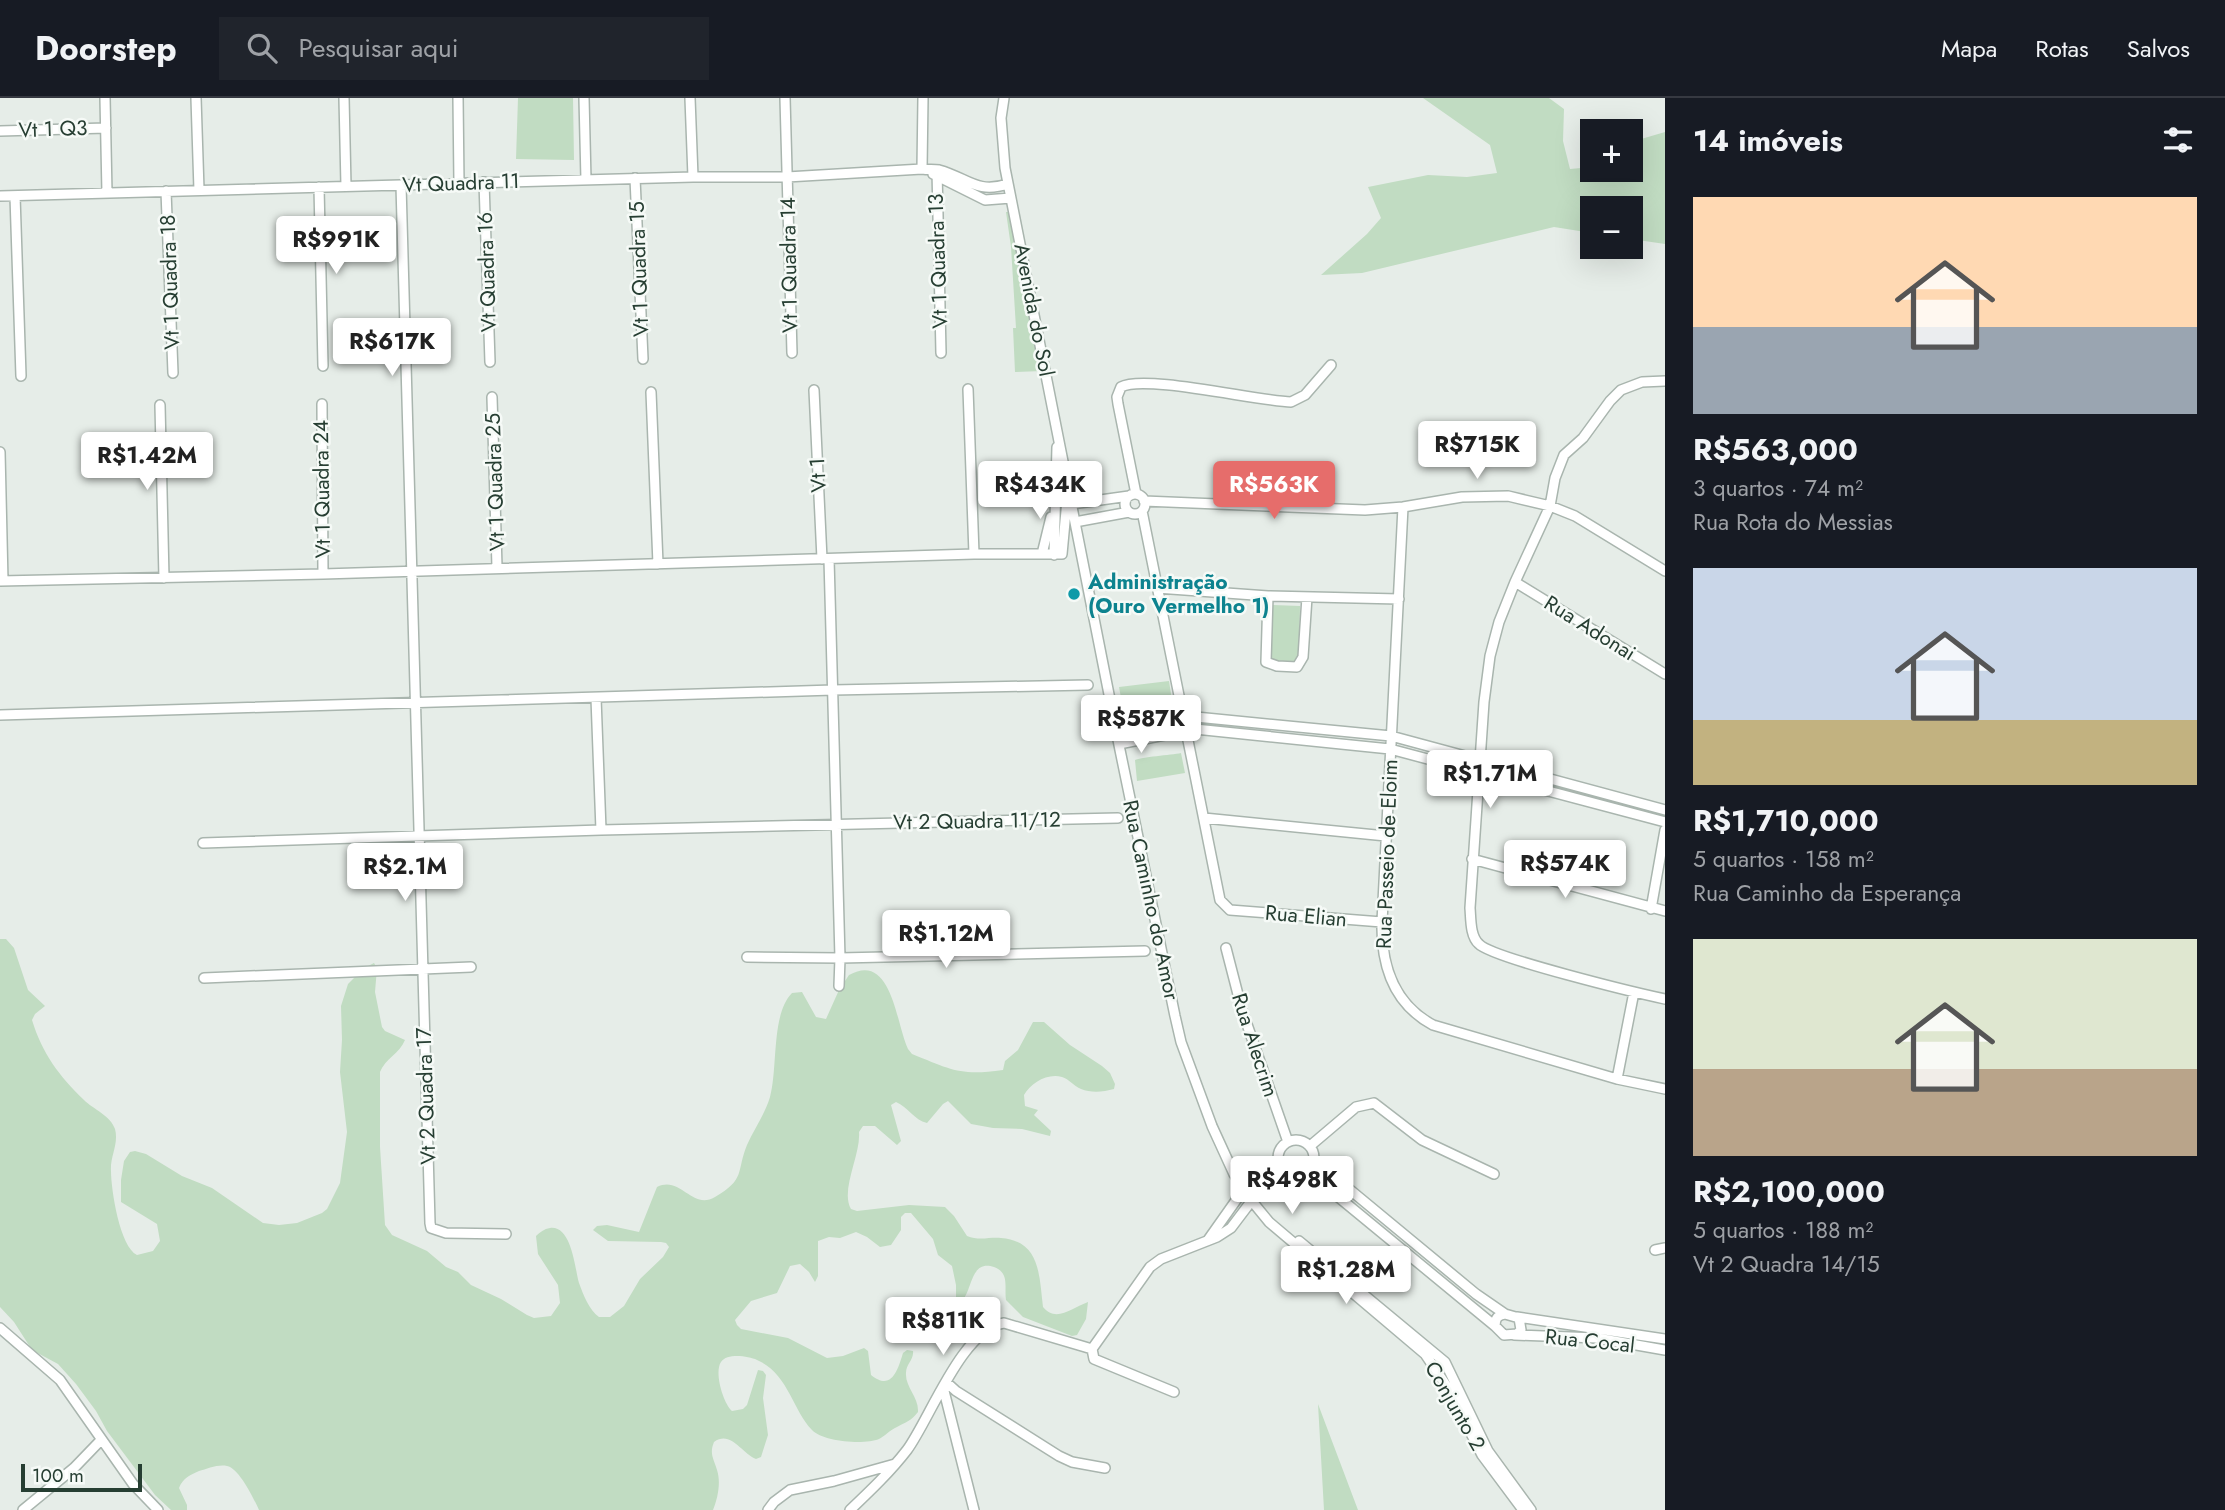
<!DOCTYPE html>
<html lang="pt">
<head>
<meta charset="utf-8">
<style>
  :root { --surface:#171b24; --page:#20242c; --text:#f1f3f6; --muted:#9ea1a6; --line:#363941; --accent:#e66d6b }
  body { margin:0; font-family:Jost,sans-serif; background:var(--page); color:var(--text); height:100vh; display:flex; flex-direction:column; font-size:26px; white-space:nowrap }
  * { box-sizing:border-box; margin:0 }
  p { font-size:23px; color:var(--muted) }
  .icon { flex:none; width:38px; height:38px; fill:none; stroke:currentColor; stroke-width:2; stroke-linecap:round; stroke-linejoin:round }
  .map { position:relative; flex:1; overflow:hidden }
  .drawer { display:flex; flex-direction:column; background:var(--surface); width:560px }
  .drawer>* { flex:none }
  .buttons { position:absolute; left:1580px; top:21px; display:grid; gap:14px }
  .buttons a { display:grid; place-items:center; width:63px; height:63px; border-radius:0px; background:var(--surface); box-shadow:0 7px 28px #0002; font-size:35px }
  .scale { position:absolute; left:21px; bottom:18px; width:121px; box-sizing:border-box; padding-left:7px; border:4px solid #263e32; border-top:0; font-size:19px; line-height:24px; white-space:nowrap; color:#263e32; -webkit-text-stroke:5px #f6faf7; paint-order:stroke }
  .price { position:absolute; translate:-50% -60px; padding:0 16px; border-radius:7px; background:#fff; color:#222; font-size:23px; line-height:46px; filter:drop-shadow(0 2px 4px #0008) }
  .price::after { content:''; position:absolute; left:50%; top:42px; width:21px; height:16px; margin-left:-10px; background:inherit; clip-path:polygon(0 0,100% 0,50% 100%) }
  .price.on { background:var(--accent); color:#fff }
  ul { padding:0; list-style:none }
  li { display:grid; align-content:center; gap:14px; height:371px; padding:0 28px }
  li span { display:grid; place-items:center; height:217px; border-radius:0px; color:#555 }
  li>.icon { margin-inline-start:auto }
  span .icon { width:126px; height:126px; fill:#fffc; stroke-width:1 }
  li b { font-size:30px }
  h2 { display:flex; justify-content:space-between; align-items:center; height:84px; padding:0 28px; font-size:30px }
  header { display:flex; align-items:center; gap:42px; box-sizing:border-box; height:98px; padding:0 35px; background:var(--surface); border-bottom:2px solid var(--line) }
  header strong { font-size:33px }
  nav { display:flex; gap:38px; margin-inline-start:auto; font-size:24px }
  .search { width:490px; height:63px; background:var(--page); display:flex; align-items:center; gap:18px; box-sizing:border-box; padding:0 24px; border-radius:0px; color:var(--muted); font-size:26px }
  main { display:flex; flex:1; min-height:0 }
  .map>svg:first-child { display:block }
  .green { fill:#c1dcc2 }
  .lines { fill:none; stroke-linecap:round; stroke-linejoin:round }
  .minor-casing { stroke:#a9b5ae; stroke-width:12 }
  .minor { stroke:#fff; stroke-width:9 }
  .culture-dot { fill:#0f9aa8; stroke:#f6faf7; stroke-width:2.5 }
  .labels { text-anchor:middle; stroke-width:5; stroke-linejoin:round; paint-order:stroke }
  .street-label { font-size:21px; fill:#263e32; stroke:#f6faf7 }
  .culture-label { font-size:21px; font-weight:bold; fill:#0d838f; stroke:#f6faf7; text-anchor:start }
</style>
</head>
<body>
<header>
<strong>Doorstep</strong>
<div class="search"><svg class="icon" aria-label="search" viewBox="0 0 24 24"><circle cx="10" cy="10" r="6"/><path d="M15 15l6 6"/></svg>Pesquisar aqui</div>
<nav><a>Mapa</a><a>Rotas</a><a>Salvos</a></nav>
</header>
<main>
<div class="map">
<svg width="1665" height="1412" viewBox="0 0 1665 1412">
  <rect width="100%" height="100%" fill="#e6ede8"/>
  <!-- green -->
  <path class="green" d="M518,0H573L574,62L516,61Z
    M1423,0H1549L1564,11L1563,43L1570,71L1592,69V72H1631V44L1665,34V146L1631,141V110H1592V135L1554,129L1362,175L1321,177L1367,136L1381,120L1368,89L1428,77L1467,79L1497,75L1490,47Z
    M1006,114H1009L1042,273L1015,274L1013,230H1016L1011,149Z
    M1273,507L1300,508L1299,565L1271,566Z
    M1169,583L1174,615L1145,620L1134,614L1130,618C1122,608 1121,600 1119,589Z
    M1181,655L1185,675L1137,683L1135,662C1141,659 1171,657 1181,655Z
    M0,841H6L14,850L28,892L45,908L35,916L32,922C42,955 59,978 84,1002C93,1011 111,1018 115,1031C119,1046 110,1058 111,1073C111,1092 120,1149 137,1157L153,1153L160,1143L157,1126L121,1104V1082L124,1063L130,1054L135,1053L146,1056L182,1078L212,1090L263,1125L279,1127L297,1125L322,1115L327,1111L340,1085L347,1034L340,974L342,942L341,908L348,886L364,870L374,865L377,870L375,894L382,929L385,933L405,942C400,955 385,961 380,974V1049L385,1127L392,1137L427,1153L446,1169L458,1174L471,1187L501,1201L527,1217L534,1220L551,1218L560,1205L558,1187L538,1156L536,1138C540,1134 544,1131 550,1130C572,1127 575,1172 579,1185C583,1196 589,1212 599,1219H610L624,1208L640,1181L663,1159L669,1149L666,1145L661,1144L608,1143L593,1132L597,1128L607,1127L639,1134L657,1089C681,1077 692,1113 715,1099C746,1081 736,1074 747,1047C754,1031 765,1016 770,999C778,970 771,916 792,895L802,894L816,919L826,921L839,892L849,877C892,853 896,926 908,951L912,956C952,972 960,978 1003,972L1005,963L1018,952L1033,924H1044L1070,947L1102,968L1110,975L1115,986L1114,991C1103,994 1091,995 1081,991C1074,988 1069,981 1062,979C1047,975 1031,985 1024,997L1025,1008L1038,1012L1034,1017L1051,1033L1050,1038L1022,1031L993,1030L971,1026L948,1003L943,1006L927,1025C914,1022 908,1009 896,1004L891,1007L901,1043L897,1047L875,1028H863L859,1034C861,1057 840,1092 851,1111L857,1113L909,1107L945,1109L954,1118L967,1138C979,1143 989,1139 1001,1140C1041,1143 1039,1178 1043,1209C1056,1225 1072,1210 1088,1204L1086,1221L1077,1237L1072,1238L1023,1219L1006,1202C1004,1189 1010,1175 994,1169C969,1161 973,1195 960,1205L956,1203V1187L952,1168L938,1157L933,1141L911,1115H905L901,1119V1132L891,1147L880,1149L867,1139L856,1134L840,1140L829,1139L818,1143V1178L815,1184L809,1174L800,1166L790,1168L777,1195L751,1203L735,1222L737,1227L741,1231L788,1240L827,1260L843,1258L864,1250L868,1253L871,1277C892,1294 898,1271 903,1255L907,1252L913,1253C914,1262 906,1266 906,1275C905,1289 919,1299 918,1314C911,1323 906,1324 897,1329C890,1332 885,1338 879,1341C865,1347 823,1344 812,1332C792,1311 788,1275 757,1262C748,1258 727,1255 721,1264C714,1274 723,1305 732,1313L743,1311L747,1307L758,1272L763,1273L766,1277L763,1300L768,1337L761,1359L756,1361C741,1355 731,1332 714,1344C709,1356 714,1361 717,1372C721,1384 718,1400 713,1412H259C254,1401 239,1370 227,1368C218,1366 207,1371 199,1373C190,1377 183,1380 179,1390L187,1407V1412H171L155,1397L107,1333L96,1313L76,1286L58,1266L32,1252L14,1224L0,1209Z
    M1318,1306L1358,1412H1324Z"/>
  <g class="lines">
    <defs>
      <path id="minor" d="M105,0L107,95
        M196,0L199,92
        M344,0L346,88
        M458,0L459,85
        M584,0L586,82
        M690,0L693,79
        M785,0L792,255
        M1004,0L1001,20L1005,70L1120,652L1175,918L1181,944L1212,1028L1234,1076L1251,1102L1269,1124L1425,1256L1448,1290L1482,1357L1523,1412
        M0,33L106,30
        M922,71L923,0
        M937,72L941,255
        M933,76L985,102L1011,100
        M635,80L643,261
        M484,84L490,264
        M401,87L430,1125L431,1130L446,1135L506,1136
        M319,89L323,268
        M166,93L173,275
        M0,98L693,79H787L922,71C928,72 934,71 939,72C968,80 976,96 1008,86
        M15,98L21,278
        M1665,283L1642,284L1621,292L1610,303L1583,340L1564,357L1555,380L1550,408L1515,484L1499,524L1490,558L1484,604L1470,810C1471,821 1470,838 1479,846C1492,860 1637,895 1665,901
        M968,291L974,456
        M814,292L822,461
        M651,294L658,466
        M492,299L497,469
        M322,306L323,476
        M160,307L164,480
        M0,354L3,483
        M1136,396L1118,306L1117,299L1121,289C1144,276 1257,303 1291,304L1305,297L1331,267
        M1125 406a10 10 0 1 1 20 0a10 10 0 1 1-20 0Z
        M1144,403L1365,412L1403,409L1462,399L1508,398L1550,408L1575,418L1665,473
        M1072,406L1129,398
        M1403,409L1382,824C1381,867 1394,906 1433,927L1617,981L1665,991
        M1142,413L1220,802L1230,812L1382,824
        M1075,424L1129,414
        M1042,456L1051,419
        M1054,457L1057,349
        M829,461L840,860L839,888
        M0,483L323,476L974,456H1062L1067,402
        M1515,484L1665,576
        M1157,490L1268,498L1399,501
        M1268,498L1266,564L1277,568L1297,569L1303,559L1307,499
        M596,600L601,732
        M0,617L833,592L1088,587
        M1115,626L1196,619L1391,638L1665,712
        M1119,646L1195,631L1390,651L1665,724
        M1204,720L1386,738
        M203,745L601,732L1118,720
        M1472,761L1665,813
        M1651,811L1665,732
        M1226,850L1242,912L1288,1044
        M747,859L840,860L1145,853
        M204,880L471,869
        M1617,981L1634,894
        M1278 1060a18 18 0 1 1 36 0a18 18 0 1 1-36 0Z
        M1310,1048L1356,1009L1374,1005L1422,1042L1494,1076
        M1314,1062L1476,1196L1505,1216L1519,1220L1521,1232L1517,1236L1504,1237L1495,1228C1495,1220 1498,1217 1505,1216
        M1308,1074L1495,1228
        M1208,1142L1244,1091L1278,1064
        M1299,1143L1445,1264L1488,1353L1531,1412
        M1655,1152L1665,1150
        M1517,1219L1665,1241
        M0,1230L60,1282L133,1386L158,1412
        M1514,1237L1597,1240L1665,1252
        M1092,1251L1150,1169L1161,1161L1217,1139L1231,1130L1259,1093L1283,1073
        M1092,1251L1094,1261L1174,1294
        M946,1284L956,1293L1059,1358L1072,1364L1105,1370
        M943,1289L974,1412
        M23,1412L74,1370L101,1342
        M768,1412L774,1404L790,1392L834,1383L895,1366
        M850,1412C870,1393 890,1374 907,1352C930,1321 962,1231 1004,1225L1092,1251"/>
    </defs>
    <!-- minor casing -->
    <use href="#minor" class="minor-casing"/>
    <!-- minor -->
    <use href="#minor" class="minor"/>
  </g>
  <!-- markers -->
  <circle class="culture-dot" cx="1074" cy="496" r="7"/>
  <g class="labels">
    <!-- street labels -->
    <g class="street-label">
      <text transform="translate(53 31) rotate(-2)" y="7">Vt 1 Q3</text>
      <text transform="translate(461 85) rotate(-2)" y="7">Vt Quadra 11</text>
      <text transform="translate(938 163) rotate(-92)" y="7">Vt 1 Quadra 13</text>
      <text transform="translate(789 167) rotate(-91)" y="7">Vt 1 Quadra 14</text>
      <text transform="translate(639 171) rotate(-92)" y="7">Vt 1 Quadra 15</text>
      <text transform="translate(487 174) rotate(-92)" y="7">Vt Quadra 16</text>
      <text transform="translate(170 184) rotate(-92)" y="7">Vt 1 Quadra 18</text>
      <text transform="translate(1034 212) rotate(79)" y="7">Avenida do Sol</text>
      <text transform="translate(818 377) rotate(-93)" y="7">Vt 1</text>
      <text transform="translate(495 384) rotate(-92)" y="7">Vt 1 Quadra 25</text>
      <text transform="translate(322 391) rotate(-91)" y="7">Vt 1 Quadra 24</text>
      <text transform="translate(1590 530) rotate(32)" y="7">Rua Adonai</text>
      <text transform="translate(977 723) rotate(-1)" y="7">Vt 2 Quadra 11/12</text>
      <text transform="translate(1387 756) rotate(-88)" y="7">Rua Passeio de Eloim</text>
      <text transform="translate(1151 802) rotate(78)" y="7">Rua Caminho do Amor</text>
      <text transform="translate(1306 818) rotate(5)" y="7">Rua Elian</text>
      <text transform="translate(1255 947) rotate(72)" y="7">Rua Alecrim</text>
      <text transform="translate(426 998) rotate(-92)" y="7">Vt 2 Quadra 17</text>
      <text transform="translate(1590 1243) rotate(6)" y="7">Rua Cocal</text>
      <text transform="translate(1455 1308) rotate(60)" y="7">Conjunto 2</text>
    </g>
    <!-- culture labels -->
    <g class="culture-label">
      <text x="1088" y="491">Administração<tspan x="1088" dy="24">(Ouro Vermelho 1)</tspan></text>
    </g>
  </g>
</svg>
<div class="buttons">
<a>+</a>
<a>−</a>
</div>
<div class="scale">100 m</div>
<b class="price" style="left:336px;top:178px">R$991K</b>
<b class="price" style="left:392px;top:280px">R$617K</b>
<b class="price" style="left:1477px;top:383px">R$715K</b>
<b class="price" style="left:147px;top:394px">R$1.42M</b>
<b class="price" style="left:1040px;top:423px">R$434K</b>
<b class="price on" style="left:1274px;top:423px">R$563K</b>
<b class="price" style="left:1141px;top:657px">R$587K</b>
<b class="price" style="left:1490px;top:712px">R$1.71M</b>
<b class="price" style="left:1565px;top:802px">R$574K</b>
<b class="price" style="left:405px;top:805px">R$2.1M</b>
<b class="price" style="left:946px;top:872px">R$1.12M</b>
<b class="price" style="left:1292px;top:1118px">R$498K</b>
<b class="price" style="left:1346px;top:1208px">R$1.28M</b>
<b class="price" style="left:943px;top:1259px">R$811K</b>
</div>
<section class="drawer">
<h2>14 imóveis<svg class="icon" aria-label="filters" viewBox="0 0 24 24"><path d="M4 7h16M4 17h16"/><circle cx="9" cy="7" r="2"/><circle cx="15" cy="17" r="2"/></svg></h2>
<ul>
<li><span style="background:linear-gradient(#ffd9b3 60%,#9aa5b1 0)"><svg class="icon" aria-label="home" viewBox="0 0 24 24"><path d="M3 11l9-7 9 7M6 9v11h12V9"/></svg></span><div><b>R$563,000</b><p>3 quartos · 74 m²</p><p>Rua Rota do Messias</p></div></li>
<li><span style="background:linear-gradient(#c9d6e8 70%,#c2b280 0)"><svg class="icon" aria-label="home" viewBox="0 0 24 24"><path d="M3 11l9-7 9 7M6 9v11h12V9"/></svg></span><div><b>R$1,710,000</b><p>5 quartos · 158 m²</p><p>Rua Caminho da Esperança</p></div></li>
<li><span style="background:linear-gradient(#dfe7d0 60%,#b9a48a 0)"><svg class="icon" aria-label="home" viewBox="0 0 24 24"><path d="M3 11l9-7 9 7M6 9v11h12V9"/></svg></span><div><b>R$2,100,000</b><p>5 quartos · 188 m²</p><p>Vt 2 Quadra 14/15</p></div></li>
</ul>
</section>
</main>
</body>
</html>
